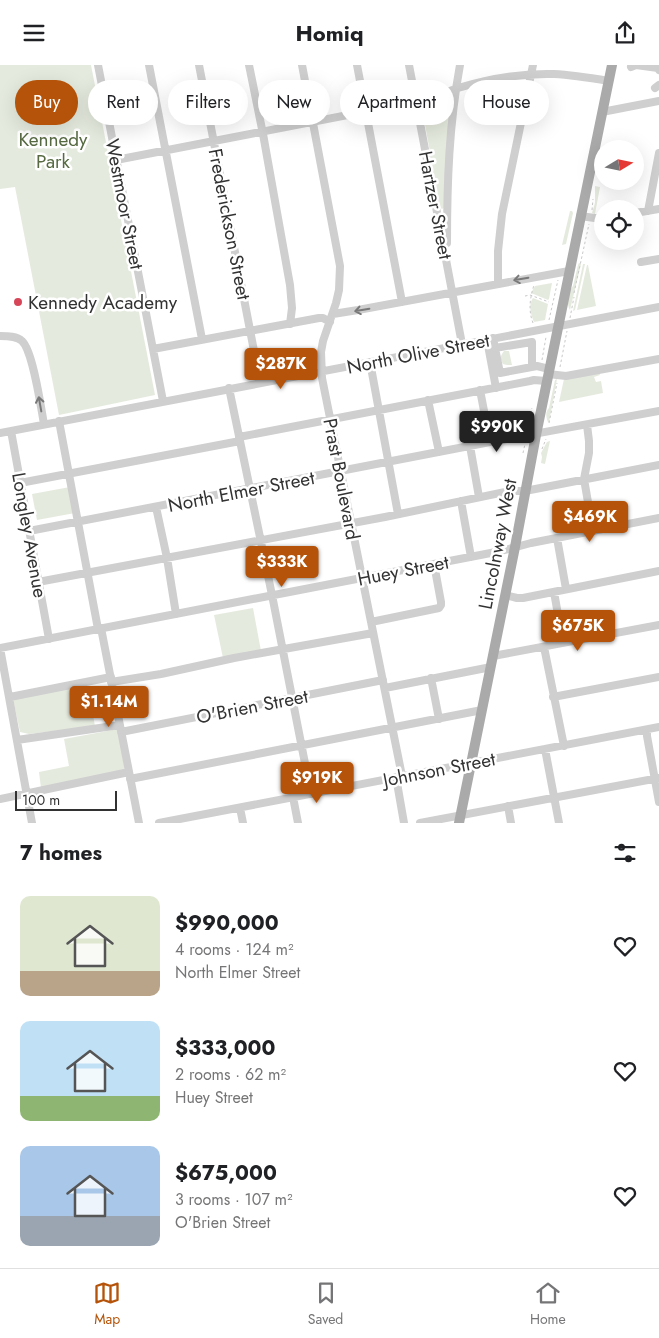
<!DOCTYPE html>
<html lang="en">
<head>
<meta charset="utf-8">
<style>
  :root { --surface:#fff; --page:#f6f6f6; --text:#202124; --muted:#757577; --line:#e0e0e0; --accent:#b45309 }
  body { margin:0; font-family:Jost,sans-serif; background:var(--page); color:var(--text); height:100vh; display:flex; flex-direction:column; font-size:19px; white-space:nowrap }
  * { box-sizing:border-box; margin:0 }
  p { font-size:16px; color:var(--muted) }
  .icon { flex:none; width:28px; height:28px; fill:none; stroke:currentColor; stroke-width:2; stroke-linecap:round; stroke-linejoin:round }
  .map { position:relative; height:758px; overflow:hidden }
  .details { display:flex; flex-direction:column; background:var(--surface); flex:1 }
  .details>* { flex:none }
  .hud { position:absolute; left:15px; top:15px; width:630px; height:45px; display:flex; gap:10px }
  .needle { width:32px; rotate:80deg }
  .fabs { position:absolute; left:594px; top:75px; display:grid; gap:10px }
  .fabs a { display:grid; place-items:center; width:50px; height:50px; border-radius:50%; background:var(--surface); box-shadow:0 5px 20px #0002; font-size:25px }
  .scale { position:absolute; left:15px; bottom:12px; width:102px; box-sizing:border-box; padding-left:5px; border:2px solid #323232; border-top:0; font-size:14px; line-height:18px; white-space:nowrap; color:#323232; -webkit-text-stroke:4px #fff; paint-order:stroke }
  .price { position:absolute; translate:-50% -42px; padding:0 11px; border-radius:5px; background:var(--accent); color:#fff; font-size:16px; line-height:32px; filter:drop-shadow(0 1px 2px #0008) }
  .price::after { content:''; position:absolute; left:50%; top:30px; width:15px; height:11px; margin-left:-8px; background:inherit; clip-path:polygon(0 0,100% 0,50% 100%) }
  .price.active { background:#222; color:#fff }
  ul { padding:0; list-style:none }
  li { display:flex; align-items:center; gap:15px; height:125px; padding:0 20px }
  li span { display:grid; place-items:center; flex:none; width:140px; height:100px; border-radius:10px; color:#555 }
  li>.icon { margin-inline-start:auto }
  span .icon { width:60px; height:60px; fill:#fffc; stroke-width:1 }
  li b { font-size:21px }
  h2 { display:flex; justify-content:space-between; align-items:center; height:60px; padding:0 20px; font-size:21px }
  .pill { padding:0 18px; border-radius:22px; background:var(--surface); box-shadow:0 5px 20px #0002; font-size:18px; line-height:45px }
  .pill.active { background:var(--accent); color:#fff }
  header { display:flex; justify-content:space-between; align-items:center; height:65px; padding:0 20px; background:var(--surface); font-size:22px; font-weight:700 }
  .dock { display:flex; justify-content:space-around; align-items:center; height:70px; border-top:1px solid var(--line); background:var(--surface); font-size:14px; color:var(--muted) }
  .dock a { display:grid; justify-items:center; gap:2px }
  .dock .active { color:var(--accent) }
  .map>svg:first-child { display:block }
  .green { fill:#e5eade }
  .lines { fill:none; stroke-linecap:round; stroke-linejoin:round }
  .path { stroke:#c9c9c9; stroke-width:1; stroke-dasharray:2.5 2.5; stroke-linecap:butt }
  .minor { stroke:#cfcfcf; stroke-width:8 }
  .major { stroke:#aaa; stroke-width:10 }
  .oneway { stroke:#797979 }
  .poi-dot { fill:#d64658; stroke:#fff; stroke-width:2 }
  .labels { text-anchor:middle; stroke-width:5; stroke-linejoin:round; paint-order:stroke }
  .park-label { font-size:19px; fill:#576a42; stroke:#fff }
  .street-label { font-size:19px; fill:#323232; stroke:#fff }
  .poi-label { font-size:19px; fill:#323232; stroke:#fff; text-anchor:start }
</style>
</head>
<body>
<header><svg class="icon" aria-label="menu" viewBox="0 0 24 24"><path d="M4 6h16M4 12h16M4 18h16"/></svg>Homiq<svg class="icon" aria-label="share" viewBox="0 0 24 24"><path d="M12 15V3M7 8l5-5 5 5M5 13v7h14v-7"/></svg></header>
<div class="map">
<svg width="659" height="758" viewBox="0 0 659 758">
  <rect width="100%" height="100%" fill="#fff"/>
  <!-- green -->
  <path class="green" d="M0,0H91L155,330L59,350L15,122L0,124Z
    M447,31L451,34L444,143L442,144L440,142L422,43L424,38Z
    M595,121L600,122L595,149L592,148L595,138Z
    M570,146H572L573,148L566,179L562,180Z
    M579,198L581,199L570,245C566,239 568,227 573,221L578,200Z
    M583,199H585L575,245L573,246Z
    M587,200H588L596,241L577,245Z
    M552,218L549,234L548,235L531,228L535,221Z
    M533,233L548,239L545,255L534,257C531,250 528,240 533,233Z
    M504,286H509L512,300H507L503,299C500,294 500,291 504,286Z
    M599,307L600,310L594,312L596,317L601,316L603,328L559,337L564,314Z
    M557,314L549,357H548C546,352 545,347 549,343L555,315Z
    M550,376L545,399L541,398L542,392L541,388L547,377Z
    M70,422L75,448L37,455L32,429Z
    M253,543L261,586L223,593L214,550Z
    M87,619L95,661L29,669L20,667L13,634Z
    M118,664L125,706L41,723L39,707L69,701L64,674Z"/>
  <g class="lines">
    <!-- path -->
    <path class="path" d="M592,145L593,134
      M574,228L589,159
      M525,231L530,230L549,237
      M570,253L574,232
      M549,255L558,215
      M533,258C528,245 530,233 534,220
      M542,295L546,272
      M560,302L567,266
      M549,358L557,318
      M527,363L529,351L532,343
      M542,384L546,374
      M523,388L525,379"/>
    <!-- minor -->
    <path class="minor" d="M98,0L163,336
      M149,0L202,274
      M199,0L260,317
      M249,0L263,69L290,220L292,243L290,259
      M302,0L340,201L339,225L336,238L323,276L321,287L322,313L402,711
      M357,0L402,237
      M409,0L462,279
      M631,2L636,0L658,3L659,5
      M655,23L659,20
      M602,47L659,36
      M116,95L425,35C436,31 447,27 458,23C488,14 523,8 554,9C573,10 591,13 609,16
      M648,146L659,88
      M635,148L659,144
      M580,151L602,154
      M447,178C447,118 449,59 460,0
      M641,197L659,194
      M498,219V186L502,149L533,0
      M333,249L358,245L569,206
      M0,271C8,271 17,271 22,276C33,286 41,343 44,359
      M493,273L500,308L537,301L549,304
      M487,275L496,323
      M495,283L532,277V302
      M153,284L319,253H323L330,257
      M370,297L398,449
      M548,309L566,311L659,294
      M229,323L272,530L311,729
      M480,325L490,377
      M428,335L439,387
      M59,356L98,564
      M587,360L589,376V388L584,414L593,466
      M11,366L49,574
      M0,368L659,242
      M239,372L530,316L534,315L546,316
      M470,381L479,432
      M20,418L240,376
      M461,436L471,492
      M156,442L167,493L176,549
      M29,466L490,377L659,346
      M557,473L566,524
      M38,517L385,452L510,426H525L659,400
      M554,527L563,578
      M505,530L517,533H523L659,506
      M371,557L439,543L441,540V537L434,499
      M101,563L139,758
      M544,582L564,681
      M0,583L501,486L531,478L659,453
      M0,583L32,758
      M493,591L659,560
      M431,613L439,654
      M111,617L161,609L234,593L373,568
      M385,623L491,602
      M10,632L111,612
      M553,632L659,612
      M647,665V671L659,737
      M121,667L383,615
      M17,675L120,660
      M545,684L559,758
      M396,712L404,758
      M130,714L482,645
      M293,732L298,758
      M0,734L129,707
      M508,741L511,758
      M240,743L243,758
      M159,758L659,662
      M420,758L659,713"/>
    <!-- major -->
    <path class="major" d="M459,758L515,482L536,370L612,0"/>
  </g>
  <!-- one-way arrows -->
  <defs><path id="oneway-shaft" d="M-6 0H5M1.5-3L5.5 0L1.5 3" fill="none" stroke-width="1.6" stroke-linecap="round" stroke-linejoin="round" transform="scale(1.25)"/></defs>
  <g class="oneway">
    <use href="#oneway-shaft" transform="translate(521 214) rotate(170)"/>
    <use href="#oneway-shaft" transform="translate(362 245) rotate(170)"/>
    <use href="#oneway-shaft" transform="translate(40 339) rotate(-100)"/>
  </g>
  <!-- markers -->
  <circle class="poi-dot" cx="18" cy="237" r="5"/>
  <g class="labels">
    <!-- park labels -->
    <g class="park-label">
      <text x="53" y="81">Kennedy<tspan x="53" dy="22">Park</tspan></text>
    </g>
    <!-- street labels -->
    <g class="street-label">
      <text transform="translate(125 139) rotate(79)" y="7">Westmoor Street</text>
      <text transform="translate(436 140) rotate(79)" y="7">Hartzer Street</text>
      <text transform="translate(230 159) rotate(79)" y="7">Frederickson Street</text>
      <text transform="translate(418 288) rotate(-11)" y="7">North Olive Street</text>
      <text transform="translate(342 414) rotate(79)" y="7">Prast Boulevard</text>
      <text transform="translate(241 426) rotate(-11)" y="7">North Elmer Street</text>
      <text transform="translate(30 470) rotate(80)" y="7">Longley Avenue</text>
      <text transform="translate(497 479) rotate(-79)" y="7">Lincolnway West</text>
      <text transform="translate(403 505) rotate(-11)" y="7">Huey Street</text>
      <text transform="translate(252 641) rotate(-11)" y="7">O'Brien Street</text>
      <text transform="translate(439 704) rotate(-11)" y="7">Johnson Street</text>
    </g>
    <!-- poi labels -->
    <g class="poi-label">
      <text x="28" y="244">Kennedy Academy</text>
    </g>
  </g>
</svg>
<div class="fabs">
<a><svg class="needle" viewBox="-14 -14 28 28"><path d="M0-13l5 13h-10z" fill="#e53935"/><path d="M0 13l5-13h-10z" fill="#757577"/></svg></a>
<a><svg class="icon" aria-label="locate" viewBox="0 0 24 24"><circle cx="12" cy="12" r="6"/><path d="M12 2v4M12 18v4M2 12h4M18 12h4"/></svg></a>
</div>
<div class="scale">100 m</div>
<b class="price" style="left:281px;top:325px">$287K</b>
<b class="price active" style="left:497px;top:388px">$990K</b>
<b class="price" style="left:590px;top:478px">$469K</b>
<b class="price" style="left:282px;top:523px">$333K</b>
<b class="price" style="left:578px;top:587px">$675K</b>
<b class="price" style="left:109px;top:663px">$1.14M</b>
<b class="price" style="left:317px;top:739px">$919K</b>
<div class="hud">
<a class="pill active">Buy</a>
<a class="pill">Rent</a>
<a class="pill">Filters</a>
<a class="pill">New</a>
<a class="pill">Apartment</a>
<a class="pill">House</a>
</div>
</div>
<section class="details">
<h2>7 homes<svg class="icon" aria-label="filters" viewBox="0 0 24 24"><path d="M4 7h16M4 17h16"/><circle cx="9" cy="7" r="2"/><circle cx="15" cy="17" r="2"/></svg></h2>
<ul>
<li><span style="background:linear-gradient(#dfe7d0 75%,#b9a48a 0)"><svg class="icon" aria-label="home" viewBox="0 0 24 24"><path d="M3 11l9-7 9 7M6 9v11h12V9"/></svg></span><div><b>$990,000</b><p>4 rooms · 124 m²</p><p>North Elmer Street</p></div><svg class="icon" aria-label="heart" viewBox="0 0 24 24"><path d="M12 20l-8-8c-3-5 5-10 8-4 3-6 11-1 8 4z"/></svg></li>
<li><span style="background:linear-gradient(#bfe0f5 75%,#8fb573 0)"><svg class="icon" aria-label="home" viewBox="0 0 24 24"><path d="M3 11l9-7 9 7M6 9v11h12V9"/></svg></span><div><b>$333,000</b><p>2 rooms · 62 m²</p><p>Huey Street</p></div><svg class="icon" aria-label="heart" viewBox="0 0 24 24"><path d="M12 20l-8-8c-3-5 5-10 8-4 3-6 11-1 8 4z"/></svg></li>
<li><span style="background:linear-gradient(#a9c7e8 70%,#9aa5b1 0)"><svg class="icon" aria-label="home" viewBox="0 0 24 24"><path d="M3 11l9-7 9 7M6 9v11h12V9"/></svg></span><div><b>$675,000</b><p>3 rooms · 107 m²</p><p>O'Brien Street</p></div><svg class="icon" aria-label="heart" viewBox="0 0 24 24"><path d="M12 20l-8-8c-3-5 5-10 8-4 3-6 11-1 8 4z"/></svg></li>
</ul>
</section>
<nav class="dock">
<a class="active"><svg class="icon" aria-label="map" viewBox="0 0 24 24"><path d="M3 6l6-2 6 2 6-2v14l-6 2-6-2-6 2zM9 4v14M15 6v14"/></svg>Map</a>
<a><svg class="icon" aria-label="saved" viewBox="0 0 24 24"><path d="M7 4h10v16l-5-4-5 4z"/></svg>Saved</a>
<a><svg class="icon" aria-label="home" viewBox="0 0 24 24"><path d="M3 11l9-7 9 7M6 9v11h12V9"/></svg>Home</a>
</nav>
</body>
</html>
